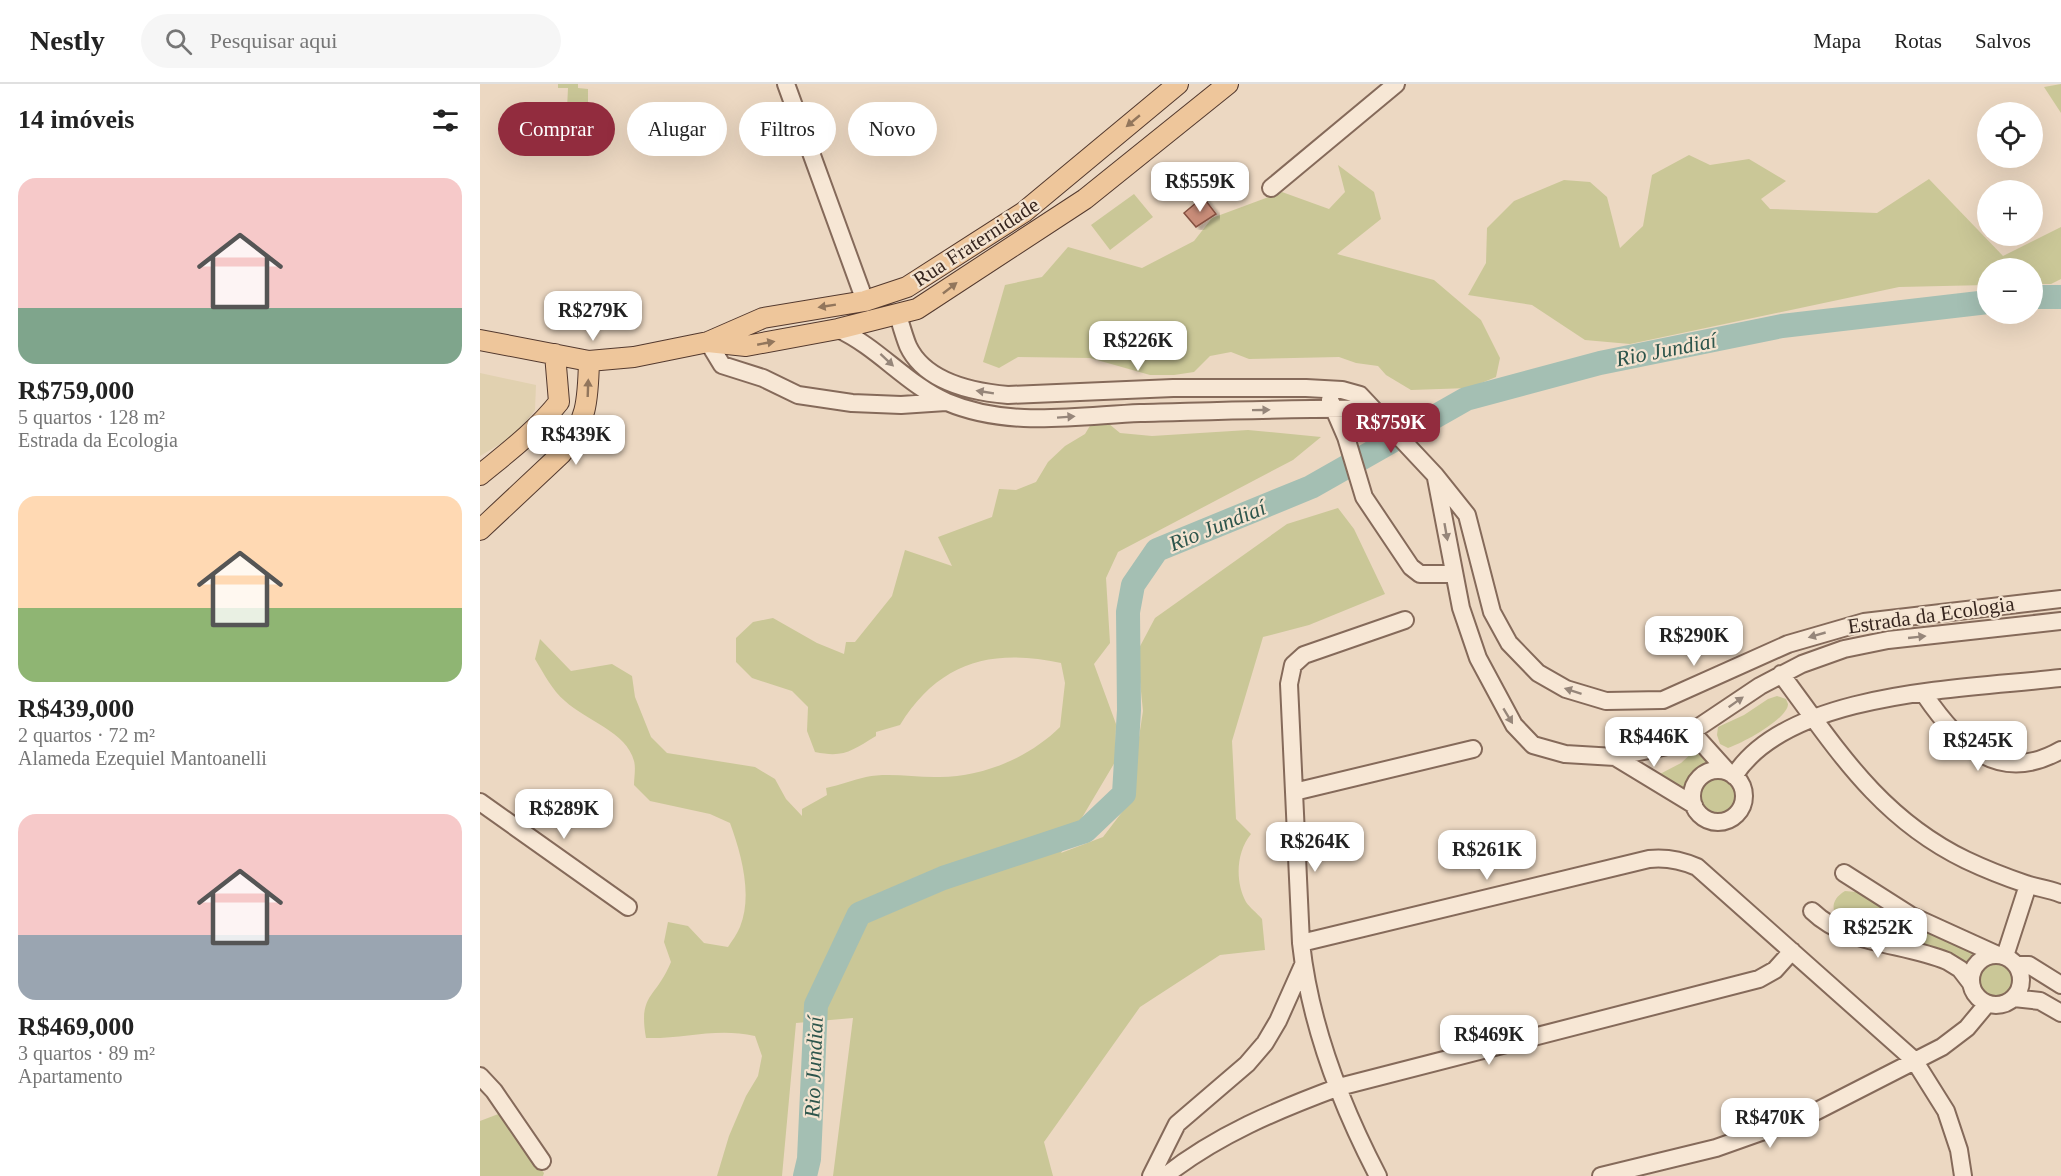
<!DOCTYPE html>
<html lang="pt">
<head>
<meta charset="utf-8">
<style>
  :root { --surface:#fff; --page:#f6f6f6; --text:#222; --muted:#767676; --line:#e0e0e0; --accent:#922c3e }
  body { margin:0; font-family:Georgia,serif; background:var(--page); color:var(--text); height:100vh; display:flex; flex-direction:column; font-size:22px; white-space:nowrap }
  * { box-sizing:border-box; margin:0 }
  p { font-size:20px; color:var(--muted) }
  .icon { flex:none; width:33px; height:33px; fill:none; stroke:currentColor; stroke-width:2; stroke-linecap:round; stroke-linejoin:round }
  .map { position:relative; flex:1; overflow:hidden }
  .panel { display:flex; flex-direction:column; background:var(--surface); width:480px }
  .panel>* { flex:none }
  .guide { position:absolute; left:18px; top:18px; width:570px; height:54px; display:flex; gap:12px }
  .buttons { position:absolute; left:1497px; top:18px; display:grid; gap:12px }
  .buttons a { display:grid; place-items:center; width:66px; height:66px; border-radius:50%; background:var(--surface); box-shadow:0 6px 24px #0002; font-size:30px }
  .price { position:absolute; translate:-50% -51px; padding:0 14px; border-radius:12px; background:#fff; color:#222; font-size:20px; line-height:39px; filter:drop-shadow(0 2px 3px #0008) }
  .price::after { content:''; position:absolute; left:50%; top:36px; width:18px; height:14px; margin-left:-9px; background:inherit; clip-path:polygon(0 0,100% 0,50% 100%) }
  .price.active { background:var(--accent); color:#fff }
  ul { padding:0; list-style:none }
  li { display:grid; align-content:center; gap:12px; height:318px; padding:0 18px }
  li span { display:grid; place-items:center; height:186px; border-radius:18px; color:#555 }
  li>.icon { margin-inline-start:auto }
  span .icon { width:108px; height:108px; fill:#fffc; stroke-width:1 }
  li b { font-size:26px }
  h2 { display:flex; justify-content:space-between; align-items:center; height:72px; padding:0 18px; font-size:26px }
  .chip { padding:0 21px; border-radius:27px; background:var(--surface); box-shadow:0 6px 24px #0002; font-size:21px; line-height:54px }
  .chip.active { background:var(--accent); color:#fff }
  header { display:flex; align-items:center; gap:36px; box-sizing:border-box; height:84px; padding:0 30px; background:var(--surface); border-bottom:2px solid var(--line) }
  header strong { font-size:28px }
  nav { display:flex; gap:33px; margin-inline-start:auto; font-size:21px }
  .search { width:420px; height:54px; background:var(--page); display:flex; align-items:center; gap:15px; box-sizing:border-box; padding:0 21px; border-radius:33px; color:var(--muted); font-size:22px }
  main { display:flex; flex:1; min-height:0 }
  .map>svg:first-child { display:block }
  .farmland { fill:#e1d1b0 }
  .green { fill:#cac797 }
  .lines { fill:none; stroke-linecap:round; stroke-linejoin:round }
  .river { stroke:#a4bfb3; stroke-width:24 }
  .building { fill:#c98d79; stroke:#845041; stroke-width:1.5; filter:url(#shadow) }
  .minor-casing { stroke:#856a5a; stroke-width:20 }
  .major-casing { stroke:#53392e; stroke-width:22 }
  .minor { stroke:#f7e7d5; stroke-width:16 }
  .major { stroke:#eec69b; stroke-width:20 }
  .oneway { fill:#92765c }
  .oneway2 { fill:#96867a }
  .labels { text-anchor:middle; stroke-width:4.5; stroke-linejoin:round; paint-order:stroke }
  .street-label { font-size:21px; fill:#36251e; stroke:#f4e4d1 }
  .water-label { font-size:22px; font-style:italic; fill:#2d554c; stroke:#f4e4d1 }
</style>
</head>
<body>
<header>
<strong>Nestly</strong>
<div class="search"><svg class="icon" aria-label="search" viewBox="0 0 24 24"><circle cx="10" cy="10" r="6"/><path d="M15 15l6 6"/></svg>Pesquisar aqui</div>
<nav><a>Mapa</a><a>Rotas</a><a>Salvos</a></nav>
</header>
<main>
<section class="panel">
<h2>14 imóveis<svg class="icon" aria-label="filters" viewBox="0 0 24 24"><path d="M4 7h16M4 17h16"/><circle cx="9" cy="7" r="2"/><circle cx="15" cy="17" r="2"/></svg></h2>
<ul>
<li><span style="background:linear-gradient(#f6c9c9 70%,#7fa58c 0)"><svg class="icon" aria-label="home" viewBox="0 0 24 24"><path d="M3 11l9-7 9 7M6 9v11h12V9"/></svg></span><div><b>R$759,000</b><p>5 quartos · 128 m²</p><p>Estrada da Ecologia</p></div></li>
<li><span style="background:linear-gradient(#ffd9b3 60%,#8fb573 0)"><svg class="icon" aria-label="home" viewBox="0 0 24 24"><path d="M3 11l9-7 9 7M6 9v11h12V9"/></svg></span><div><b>R$439,000</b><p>2 quartos · 72 m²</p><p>Alameda Ezequiel Mantoanelli</p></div></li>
<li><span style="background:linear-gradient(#f6c9c9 65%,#9aa5b1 0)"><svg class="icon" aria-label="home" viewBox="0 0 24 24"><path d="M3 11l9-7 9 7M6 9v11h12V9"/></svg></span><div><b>R$469,000</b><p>3 quartos · 89 m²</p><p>Apartamento</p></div></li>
</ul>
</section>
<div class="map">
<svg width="1581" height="1092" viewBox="0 0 1581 1092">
  <defs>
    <filter id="shadow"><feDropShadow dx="5" dy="3" stdDeviation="1.5" flood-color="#0004"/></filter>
  </defs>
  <rect width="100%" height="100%" fill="#ecd8c2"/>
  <!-- farmland -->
  <path class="farmland" d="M0,289L56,301L55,326L34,352L0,372Z"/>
  <!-- green -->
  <path class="green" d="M78,0H98V4L108,5V25H87L88,4H78Z
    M1581,0V29L1564,3Z
    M1209,71L1230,81L1269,75L1306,97L1281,115L1290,125L1397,129L1449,95L1523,172L1581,143V195L1571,200H1553L1552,184H1508L1507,201L1419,203L1150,260L1105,256L1052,221L988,211L1006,179L1007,144L1034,117L1084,96L1110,98L1127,113L1140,164L1163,142L1172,91Z
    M858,81L894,108L901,135L857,170L954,196L1001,236L1020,274L1016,293L989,304L931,306L906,291L898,282L876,279L859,273L769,275L751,268L730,272L714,288L694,291H670L610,274L538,273L519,284L503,278L525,201L562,193L588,163L662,184L714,157L732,134L802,108L849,125L865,108Z
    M654,110L673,133L630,166L611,141Z
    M617,330L640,349L672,352L768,346L841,353L813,376L638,468L626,494L630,559L614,580L636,640L635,678L581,769L623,753L649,719L663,627L657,568L675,534L807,440L858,424L874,445L905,510L829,541L783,553L752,657L756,735L771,750C756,768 755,798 766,818C770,824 777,829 782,835L785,866L740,871L660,923L564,1058L573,1092H353L373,934L316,939L302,1092H237L249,1052L266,1012L278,992L282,972L275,952C236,943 205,955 166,954C158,909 176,915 191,878L184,858L188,838L208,842L224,859L248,863C252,857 257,850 260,843C273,811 261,769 250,739L230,730L170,717L154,701C154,694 156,684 154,677C147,648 105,636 85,617C72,606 64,590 55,575L60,555L91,587L132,580L152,592L155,613L171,653L187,669L275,683L295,695L306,715L322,732V725L347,711L346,704C360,701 373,696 386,693C409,688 437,694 460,693C503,693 550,673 580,643L585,599L581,579C511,564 459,578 420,641L396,648V652C371,667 364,674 335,668L327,647L328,623L312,607L272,594L256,578V554L273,538L293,534L337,559L364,570L366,558H375L412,512L425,466L472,482L458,453L512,433L519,405L536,406L556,398L568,378L585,362L605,350Z
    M1297,612L1306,615L1308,620C1308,635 1261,660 1248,664L1240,660L1237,651L1238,643L1264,631L1288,615Z
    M1214,667L1228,678L1212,692L1204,708L1178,691L1201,679Z
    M1220 713a19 19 0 1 1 38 0a19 19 0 1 1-38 0Z
    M1365,807L1376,808L1435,843L1493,869L1485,880L1442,862L1367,841C1351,832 1348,817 1365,807Z
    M1499 896a17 17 0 1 1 34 0a17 17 0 1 1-34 0Z
    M21,1029L32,1049L64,1089L63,1092H0V1037Z"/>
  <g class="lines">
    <!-- river -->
    <path class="river" d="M1552,213H1581
      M325,1092L329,1075L336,921L379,830L463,794L605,747L644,710L649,626L648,528L653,501L677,466L831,403L986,315L1120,279L1302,242L1508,218"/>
  </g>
  <!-- building -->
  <path class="building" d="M723,113L736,130L716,143L704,129Z"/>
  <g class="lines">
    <defs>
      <path id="minor" d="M306,0L385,217
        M791,104L916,0
        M418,231C421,241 424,252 428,262C445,298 493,308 528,311L693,304H826L862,306L880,311L955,391L987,431L1012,528L1029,559L1058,589L1086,605L1126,617L1183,616L1308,560L1384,538L1581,515
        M358,245C399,264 426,300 467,318C528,344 596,332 660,329C738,327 815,324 892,325
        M228,258L242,281L283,294L318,311L372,319L421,321L466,318
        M850,316L866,353L884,413L931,483L940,490H974
        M956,394L981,524L998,574L1034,641L1053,661L1085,670L1135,673L1192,661L1280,602L1322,580L1364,565L1408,556L1581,537
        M1301,590C1356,664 1399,734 1486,776C1505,785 1525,793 1546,800C1557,804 1570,805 1581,810
        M1444,610C1478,660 1518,702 1581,666
        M1212,648L1248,688
        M1135,673L1214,721
        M1212 712a26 26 0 1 1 52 0a26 26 0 1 1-52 0Z
        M1254,692C1309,606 1488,605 1581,594
        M814,708L993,665
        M0,718L148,823
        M1364,789L1430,831L1518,871
        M1332,827C1367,861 1423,859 1467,877L1480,885L1490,898
        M821,859L1169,775C1187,773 1201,776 1217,783L1434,976L1466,1027L1479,1066L1483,1092
        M1491 896a25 25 0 1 1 50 0a25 25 0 1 1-50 0Z
        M1525,872L1548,801
        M1536,881H1549L1581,901
        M1534,914L1560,917L1581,929
        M0,992L14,1007L62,1077
        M671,1092L697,1040L767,980L785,959L798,937L823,881
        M685,1092C737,1051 797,1026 859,1003L1279,895L1295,886L1312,867
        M898,1092C860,1019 830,941 821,859L809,600L813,581L824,571L925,536
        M1121,1092L1236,1064L1329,1031L1462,963L1487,944L1507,920"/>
      <path id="major" d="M0,256L109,277L154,273L228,258L283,234L385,217L427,203L544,128L698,0
        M228,258L266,262L358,245L437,225L605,115L748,0
        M0,391C28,368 56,347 79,318L75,270
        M0,446L81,370C107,338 108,317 109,277"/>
    </defs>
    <!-- minor casing -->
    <use href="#minor" class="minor-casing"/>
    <!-- major casing -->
    <use href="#major" class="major-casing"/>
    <!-- minor -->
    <use href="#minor" class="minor"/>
    <!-- major -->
    <use href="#major" class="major"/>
  </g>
  <!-- one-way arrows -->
  <defs><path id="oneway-solid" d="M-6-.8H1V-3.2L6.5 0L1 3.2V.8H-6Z" transform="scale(1.5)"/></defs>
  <g class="oneway">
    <use href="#oneway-solid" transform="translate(653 37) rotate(140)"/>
    <use href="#oneway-solid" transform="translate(470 204) rotate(-38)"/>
    <use href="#oneway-solid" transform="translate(347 222) rotate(171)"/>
    <use href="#oneway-solid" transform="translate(286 259) rotate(-11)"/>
    <use href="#oneway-solid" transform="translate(108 304) rotate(-88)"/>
  </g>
  <g class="oneway2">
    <use href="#oneway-solid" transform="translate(407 276) rotate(43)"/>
    <use href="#oneway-solid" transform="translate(505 308) rotate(-171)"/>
    <use href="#oneway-solid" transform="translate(781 326) rotate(-1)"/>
    <use href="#oneway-solid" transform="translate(586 333) rotate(-4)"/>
    <use href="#oneway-solid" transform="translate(966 448) rotate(80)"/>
    <use href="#oneway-solid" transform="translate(1337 551) rotate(164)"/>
    <use href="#oneway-solid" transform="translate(1437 553) rotate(-6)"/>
    <use href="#oneway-solid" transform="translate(1093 607) rotate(-162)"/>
    <use href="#oneway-solid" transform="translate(1256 618) rotate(-35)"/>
    <use href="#oneway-solid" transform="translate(1028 632) rotate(59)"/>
  </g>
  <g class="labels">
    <!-- street labels -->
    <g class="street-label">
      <text transform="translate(496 158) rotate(-33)" y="7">Rua Fraternidade</text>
      <text transform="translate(1451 531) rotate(-8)" y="7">Estrada da Ecologia</text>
    </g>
    <!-- water labels -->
    <g class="water-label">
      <text transform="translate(1186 265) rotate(-11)" y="8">Rio Jundiaí</text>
      <text transform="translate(737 441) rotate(-22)" y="8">Rio Jundiaí</text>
      <text transform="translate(333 983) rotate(-88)" y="8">Rio Jundiaí</text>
    </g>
  </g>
</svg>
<div class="buttons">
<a><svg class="icon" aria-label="locate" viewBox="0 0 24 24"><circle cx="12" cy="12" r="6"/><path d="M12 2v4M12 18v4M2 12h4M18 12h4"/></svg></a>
<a>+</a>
<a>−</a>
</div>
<b class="price" style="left:720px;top:129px">R$559K</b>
<b class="price" style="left:113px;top:258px">R$279K</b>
<b class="price" style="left:658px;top:288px">R$226K</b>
<b class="price active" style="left:911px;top:370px">R$759K</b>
<b class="price" style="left:96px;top:382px">R$439K</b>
<b class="price" style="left:1214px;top:583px">R$290K</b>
<b class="price" style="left:1174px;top:684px">R$446K</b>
<b class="price" style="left:1498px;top:688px">R$245K</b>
<b class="price" style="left:84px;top:756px">R$289K</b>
<b class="price" style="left:835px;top:789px">R$264K</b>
<b class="price" style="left:1007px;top:797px">R$261K</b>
<b class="price" style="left:1398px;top:875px">R$252K</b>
<b class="price" style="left:1009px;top:982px">R$469K</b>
<b class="price" style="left:1290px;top:1065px">R$470K</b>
<div class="guide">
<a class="chip active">Comprar</a>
<a class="chip">Alugar</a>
<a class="chip">Filtros</a>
<a class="chip">Novo</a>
</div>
</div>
</main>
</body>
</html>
